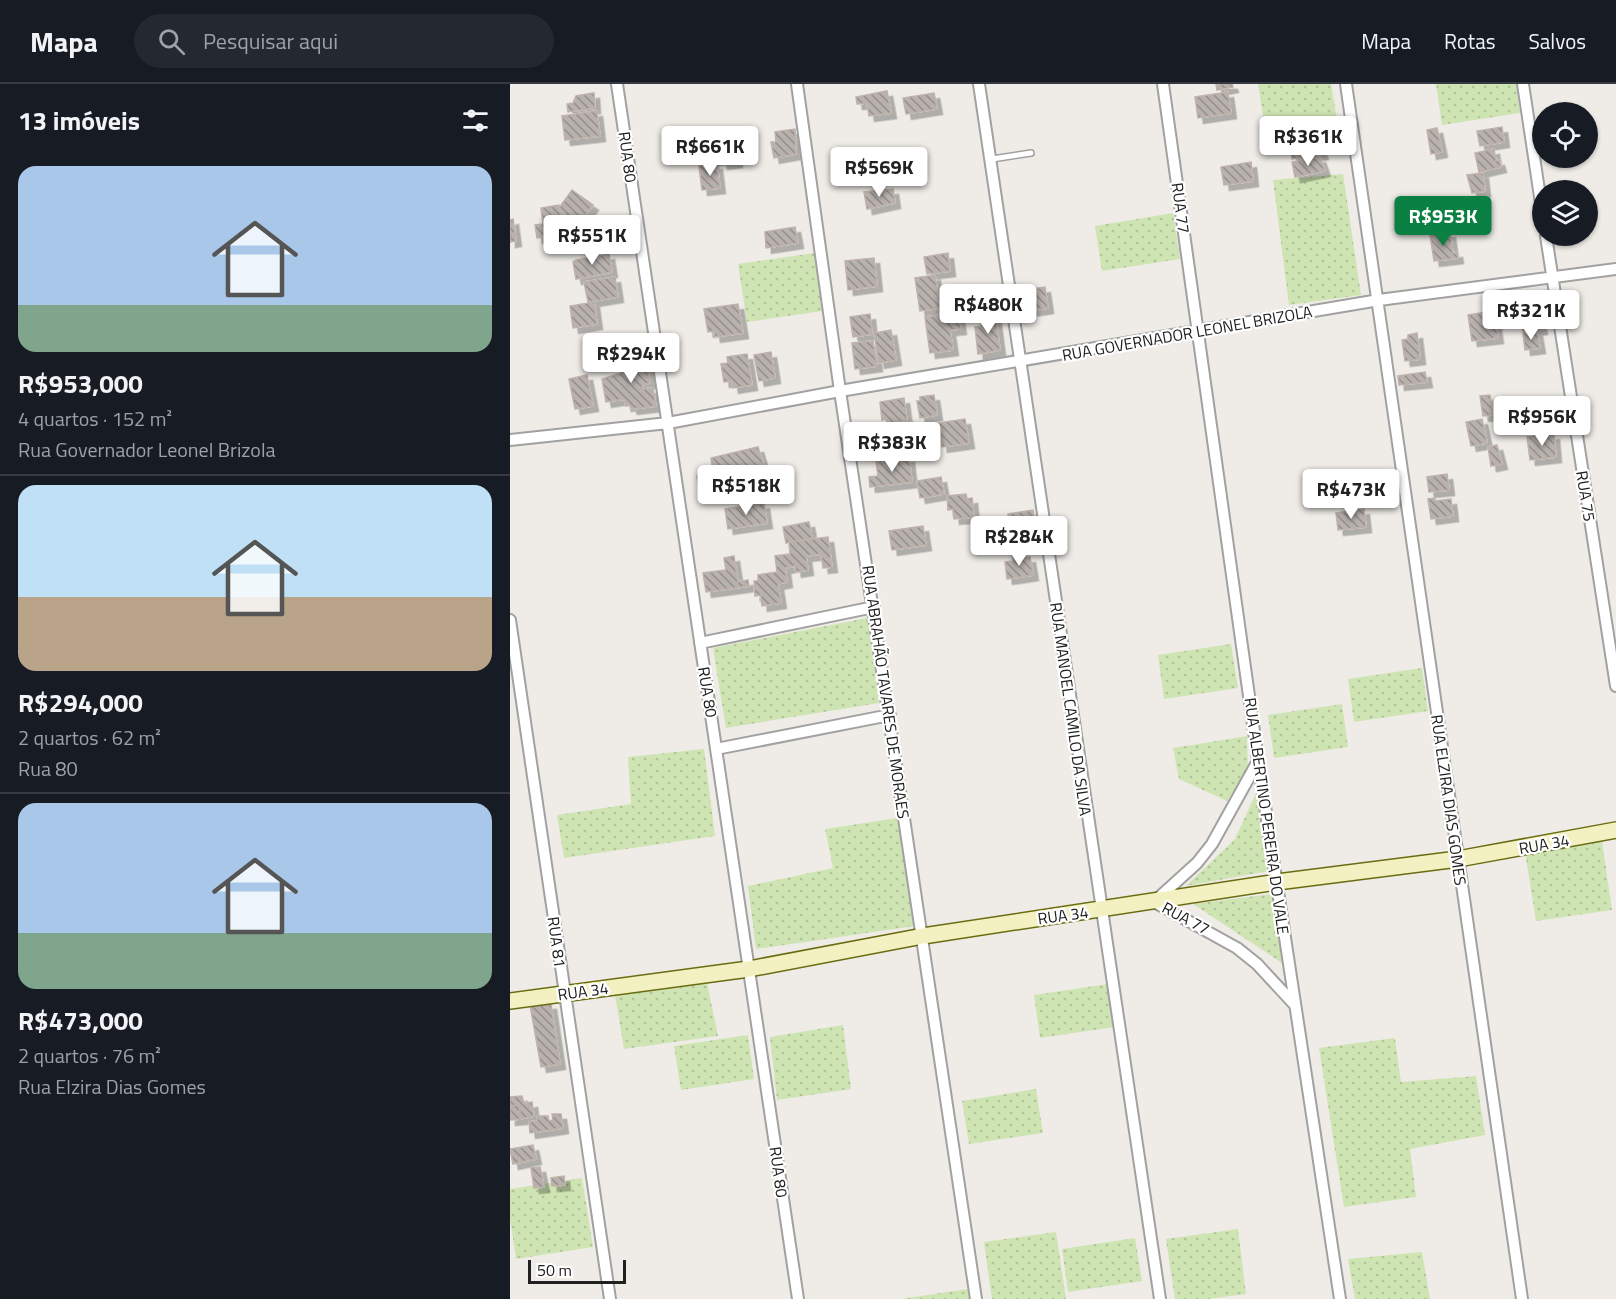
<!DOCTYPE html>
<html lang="pt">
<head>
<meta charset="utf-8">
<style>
  :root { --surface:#171b24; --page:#242831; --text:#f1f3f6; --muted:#9ea1a6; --line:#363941; --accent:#0b8043 }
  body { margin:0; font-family:"Titillium Web",sans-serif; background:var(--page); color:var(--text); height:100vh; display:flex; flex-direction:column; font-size:22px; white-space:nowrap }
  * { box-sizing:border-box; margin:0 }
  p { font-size:20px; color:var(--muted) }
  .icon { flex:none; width:33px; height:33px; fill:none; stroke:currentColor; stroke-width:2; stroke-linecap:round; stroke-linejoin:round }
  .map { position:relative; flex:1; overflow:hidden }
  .details { display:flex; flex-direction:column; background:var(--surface); width:510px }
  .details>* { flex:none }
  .tools { position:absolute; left:1022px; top:18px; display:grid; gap:12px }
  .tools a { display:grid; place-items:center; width:66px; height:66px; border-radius:50%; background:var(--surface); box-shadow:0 2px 4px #0004; font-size:30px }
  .scale { position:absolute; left:18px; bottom:15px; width:98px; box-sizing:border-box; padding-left:6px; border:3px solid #202020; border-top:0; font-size:16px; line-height:21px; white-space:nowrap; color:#202020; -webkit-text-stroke:4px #fff; paint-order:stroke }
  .price { position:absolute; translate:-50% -51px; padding:0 14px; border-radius:6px; background:#fff; color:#222; font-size:20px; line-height:39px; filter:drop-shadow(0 2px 3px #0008) }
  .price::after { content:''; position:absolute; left:50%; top:36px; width:18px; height:14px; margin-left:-9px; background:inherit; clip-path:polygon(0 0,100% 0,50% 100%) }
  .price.active { background:var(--accent); color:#fff }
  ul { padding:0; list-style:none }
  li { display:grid; align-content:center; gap:12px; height:318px; padding:0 18px }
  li+li { border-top:2px solid var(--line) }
  li span { display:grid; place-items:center; height:186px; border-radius:18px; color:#555 }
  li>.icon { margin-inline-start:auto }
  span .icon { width:108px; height:108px; fill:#fffc; stroke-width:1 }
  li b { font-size:26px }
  h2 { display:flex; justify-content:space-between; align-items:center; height:72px; padding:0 18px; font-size:26px }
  header { display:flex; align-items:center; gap:36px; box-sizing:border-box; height:84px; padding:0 30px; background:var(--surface); border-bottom:2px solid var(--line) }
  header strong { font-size:28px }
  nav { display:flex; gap:33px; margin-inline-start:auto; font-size:21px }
  .search { width:420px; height:54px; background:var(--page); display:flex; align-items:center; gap:15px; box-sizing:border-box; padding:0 21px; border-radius:33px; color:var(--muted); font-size:22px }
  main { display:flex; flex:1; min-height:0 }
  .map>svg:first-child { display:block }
  .grass { fill:url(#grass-dots) }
  .building { fill:url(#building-back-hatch); stroke:#bfb2ab; stroke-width:1.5; filter:url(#shadow) }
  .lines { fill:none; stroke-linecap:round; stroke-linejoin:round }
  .lane-casing { stroke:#a1a1a1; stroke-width:8 }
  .street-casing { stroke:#a1a1a1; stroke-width:14 }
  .secondary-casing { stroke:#6a6c11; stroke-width:18 }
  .lane { stroke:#fff; stroke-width:5 }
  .street { stroke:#fff; stroke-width:10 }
  .secondary { stroke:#f3f1c2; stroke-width:15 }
  .labels { text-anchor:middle; stroke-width:4.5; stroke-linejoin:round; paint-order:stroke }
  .street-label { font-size:16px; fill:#202020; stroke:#fff }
</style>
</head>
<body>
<header>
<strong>Mapa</strong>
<div class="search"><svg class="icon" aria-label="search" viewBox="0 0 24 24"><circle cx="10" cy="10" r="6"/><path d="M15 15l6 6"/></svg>Pesquisar aqui</div>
<nav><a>Mapa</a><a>Rotas</a><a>Salvos</a></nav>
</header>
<main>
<section class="details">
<h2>13 imóveis<svg class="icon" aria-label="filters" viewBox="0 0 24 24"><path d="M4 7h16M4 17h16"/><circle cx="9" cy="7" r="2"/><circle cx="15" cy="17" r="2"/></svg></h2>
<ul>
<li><span style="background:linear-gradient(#a9c7e8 75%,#7fa58c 0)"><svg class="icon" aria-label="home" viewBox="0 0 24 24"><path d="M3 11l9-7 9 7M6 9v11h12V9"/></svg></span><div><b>R$953,000</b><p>4 quartos · 152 m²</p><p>Rua Governador Leonel Brizola</p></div></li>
<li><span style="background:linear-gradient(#bfe0f5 60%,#b9a48a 0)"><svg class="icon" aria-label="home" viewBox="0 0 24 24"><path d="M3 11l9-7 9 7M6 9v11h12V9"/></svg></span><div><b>R$294,000</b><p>2 quartos · 62 m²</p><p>Rua 80</p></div></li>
<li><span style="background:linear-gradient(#a9c7e8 70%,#7fa58c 0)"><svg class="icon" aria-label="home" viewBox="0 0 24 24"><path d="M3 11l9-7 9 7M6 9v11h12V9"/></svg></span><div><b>R$473,000</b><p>2 quartos · 76 m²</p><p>Rua Elzira Dias Gomes</p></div></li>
</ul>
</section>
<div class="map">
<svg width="1106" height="1215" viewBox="0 0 1106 1215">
  <defs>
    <pattern id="grass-dots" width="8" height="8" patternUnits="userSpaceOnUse" patternTransform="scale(1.5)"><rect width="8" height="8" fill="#cfe4b3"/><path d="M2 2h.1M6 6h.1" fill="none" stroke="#b1c39a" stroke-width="1.8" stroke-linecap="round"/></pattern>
    <pattern id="building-back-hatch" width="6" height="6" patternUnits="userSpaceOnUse" patternTransform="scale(1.5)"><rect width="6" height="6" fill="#b8b1ad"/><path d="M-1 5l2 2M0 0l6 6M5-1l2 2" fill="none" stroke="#95908c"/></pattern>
    <filter id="shadow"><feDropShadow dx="5.5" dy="5.5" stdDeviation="0" flood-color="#0004"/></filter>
  </defs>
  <rect width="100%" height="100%" fill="#efece7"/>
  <!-- grass -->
  <path class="grass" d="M748,0H821L827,35L755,45Z
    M926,0H1006L1010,29L932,41Z
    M833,90L851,211L779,221L763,96Z
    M663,129L670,175L592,187L585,142Z
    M304,169L312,227L237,238L228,180Z
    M357,534L369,619L216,644L203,564Z
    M721,560L728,604L654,615L648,571Z
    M912,584L918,627L844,638L838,595Z
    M832,620L838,663L764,674L758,631Z
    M737,652L738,686L717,717L669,695L663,664Z
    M194,665L205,752L54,774L47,731L121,720L118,673Z
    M747,707L759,787L676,802L725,755Z
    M387,734L405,842L246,865L238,802L323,784L315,745Z
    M1092,757L1102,826L1026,837L1015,768Z
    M762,810L772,879L683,820Z
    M197,899L208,952L114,965L105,911Z
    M598,900L604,943L530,954L524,911Z
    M333,941L341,1005L267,1016L260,953Z
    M238,951L244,995L171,1006L164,962Z
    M885,954L891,998L966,992L975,1051L900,1065L906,1113L834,1123L809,964Z
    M526,1005L533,1049L459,1060L452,1017Z
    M72,1094L83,1163L6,1175L0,1134V1105Z
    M728,1145L736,1210L698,1215H665L656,1155Z
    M546,1148L556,1215H482L474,1158Z
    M625,1154L632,1197L558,1208L552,1165Z
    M912,1168L920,1215H845L838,1175Z
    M458,1205L459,1215H390Z"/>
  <!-- building -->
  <path class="building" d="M706,0H722L723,3L707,6Z
    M377,7L381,29L359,32L357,19L347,20L346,13Z
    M718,8L721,29L688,34L685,13Z
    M84,9L85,24L58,28L57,20L63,19L66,12Z
    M424,9L427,25L396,30L393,14Z
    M87,27L90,52L55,56L52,32Z
    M992,43L994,58L970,62L967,47Z
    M927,44L932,68L921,70L917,46Z
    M285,45L286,70L264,74L261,58H266L265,48Z
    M204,55L205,61H208L207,57L224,55L227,78L212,80L211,75L203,76V80L193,81L190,57Z
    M807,58L813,70L782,75L780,63Z
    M984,65L986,77L989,76L991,83L969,88L965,69Z
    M810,73L815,87L785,93L782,78Z
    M741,78L743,97L714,101L711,83Z
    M207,80L210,104L192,106L189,82Z
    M973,89L975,107L962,109L957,91Z
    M383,105L385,119L357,125L354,108Z
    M62,106L83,121L67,142L53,132L55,129L49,124Z
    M49,121L53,150L27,154L25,141L33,140L31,124Z
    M3,135L6,157L0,158V136Z
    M285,143L288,159L256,164L255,148Z
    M940,148L943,169L947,168L948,174L924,177L920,151Z
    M438,169L440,187L417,190L414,173Z
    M99,170L102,188L66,195L63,178L66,176Z
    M364,174L367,202L338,206L335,177Z
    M425,191L428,213L463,209L466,229L449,231L451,245L440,246L443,266L420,269L415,233L433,231L432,224L410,227L405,194Z
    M105,193L108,213L78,218L74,198Z
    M535,203L538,224L518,227L515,206Z
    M84,218L87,240L63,244L60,222Z
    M228,220L233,249L205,253L204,247L198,248L194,225Z
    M1024,224L1025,231L1029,230L1032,245L1013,247L1010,226Z
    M984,227L988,254L962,257L958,231Z
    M485,228L490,266L468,270L465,243L472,242V239L475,238L473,229Z
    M360,230L362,250L343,253L340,233Z
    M381,246L386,276L369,279L364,249Z
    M1027,247L1030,264L1015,266L1013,249Z
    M907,249L910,275L895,277L892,256L898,255V251Z
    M363,257L367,282L345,285L342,259Z
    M261,268L265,294L249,297L244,271Z
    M237,270L242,301L223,304L222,297L214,298L211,280L218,279L217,273Z
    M135,271L140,299L132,301L133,305L143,304L146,322L122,325L120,321L116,322L114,315L96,318L92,295L111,289L108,275Z
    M915,288L917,298L889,301L888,292Z
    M77,291L83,322L65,325L59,295Z
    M424,311L427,331L410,334L407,317H410V313Z
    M980,311L983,331L973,332L970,312Z
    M394,314L397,337L377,340L376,335L372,336L370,318Z
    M455,335L459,359L432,363L429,339Z
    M972,335L977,359L961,362L956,338Z
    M403,338L407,365L380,370L376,342Z
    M1044,350L1046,373L1020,376L1017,353Z
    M987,361L992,380L981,382L978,363Z
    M248,363L257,392L237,395V400L204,405V402L189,404L187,392L203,389L201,374Z
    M399,373L402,398L360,403L359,393L368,392L366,378Z
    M937,390L939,406L919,408L917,393Z
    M431,393L434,410L410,414L407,397Z
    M456,410L457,415L462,414L464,433L444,435L443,425L438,426L437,412Z
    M925,414V417L941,415L943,432L921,435L918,415Z
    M254,419L257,439L218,445L215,425Z
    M854,425L856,443L828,446L826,429Z
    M523,426L526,450L501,453L498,430Z
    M299,438L302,454L276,459L273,443Z
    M413,442L416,461L382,466L379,447Z
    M318,453L322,483L313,484L311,470L296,472L298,486L286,488L285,482L275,484L277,498L268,500L271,519L252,522L251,511L245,512L244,497H248V491L267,488L265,472L280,470L279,458Z
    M513,468V474L520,473L523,491L497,495L495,478L503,477L502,469Z
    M224,472L228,498L238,496L239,502L196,508L193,489L216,486L214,474Z
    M41,920L50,980L31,983L20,921Z
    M12,1012L14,1020L22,1018L24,1032L11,1035L9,1021L0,1022V1013Z
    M9,1021L11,1035L0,1036V1022Z
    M42,1030H51L53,1044L20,1049L19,1038L27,1037V1032H38L39,1037L43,1036Z
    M23,1061L26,1075L3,1080L0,1065Z
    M30,1083L34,1103L24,1104L21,1084Z
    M54,1092L55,1101L42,1102L41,1094Z"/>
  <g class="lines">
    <defs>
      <path id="lane" d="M479,72L482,75L521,69"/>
      <path id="street" d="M107,0L288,1215
        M287,0L330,307L466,1215
        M469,0L650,1215
        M653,0L748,676L830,1215
        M836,0L1012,1215
        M1013,0L1032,126
        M1036,152L1106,602
        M0,356L158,339L330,307L869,216L1106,185
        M0,536L100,1215
        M190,559L364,523
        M206,665L380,631
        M748,677L702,760L687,779L644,818L727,864L747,880L785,921"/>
      <path id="secondary" d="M0,917L239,885L413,852L767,798L948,775L1106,746"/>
    </defs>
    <!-- lane casing -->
    <use href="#lane" class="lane-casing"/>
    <!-- street casing -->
    <use href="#street" class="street-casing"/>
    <!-- secondary casing -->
    <use href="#secondary" class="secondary-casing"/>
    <!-- lane -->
    <use href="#lane" class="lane"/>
    <!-- street -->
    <use href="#street" class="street"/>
    <!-- secondary -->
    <use href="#secondary" class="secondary"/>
  </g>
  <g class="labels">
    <!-- street labels -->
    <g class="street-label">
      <text transform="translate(118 73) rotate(82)" y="6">RUA 80</text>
      <text transform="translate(671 124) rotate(82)" y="6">RUA 77</text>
      <text transform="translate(677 249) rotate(-10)" y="6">RUA GOVERNADOR LEONEL BRIZOLA</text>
      <text transform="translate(1076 412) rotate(81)" y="6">RUA 75</text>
      <text transform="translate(198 608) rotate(81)" y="6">RUA 80</text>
      <text transform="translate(376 608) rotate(82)" y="6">RUA ABRAHÃO TAVARES DE MORAES</text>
      <text transform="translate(561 625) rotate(82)" y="6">RUA MANOEL CAMILO DA SILVA</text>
      <text transform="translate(939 716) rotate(82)" y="6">RUA ELZIRA DIAS GOMES</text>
      <text transform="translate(757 732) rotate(82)" y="6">RUA ALBERTINO PEREIRA DO VALE</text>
      <text transform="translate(1034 760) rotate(-10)" y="6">RUA 34</text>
      <text transform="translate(553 831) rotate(-8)" y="6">RUA 34</text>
      <text transform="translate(676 834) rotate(28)" y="6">RUA 77</text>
      <text transform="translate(47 858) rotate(82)" y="6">RUA 81</text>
      <text transform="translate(73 907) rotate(-8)" y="6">RUA 34</text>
      <text transform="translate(269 1088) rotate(82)" y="6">RUA 80</text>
    </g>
  </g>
</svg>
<div class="tools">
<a><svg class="icon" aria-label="locate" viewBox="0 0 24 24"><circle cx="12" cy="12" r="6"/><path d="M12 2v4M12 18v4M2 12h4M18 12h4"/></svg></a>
<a><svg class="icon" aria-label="layers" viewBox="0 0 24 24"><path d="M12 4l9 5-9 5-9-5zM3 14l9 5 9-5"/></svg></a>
</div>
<div class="scale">50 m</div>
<b class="price" style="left:798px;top:83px">R$361K</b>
<b class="price" style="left:200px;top:93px">R$661K</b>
<b class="price" style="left:369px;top:114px">R$569K</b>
<b class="price active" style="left:933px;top:163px">R$953K</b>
<b class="price" style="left:82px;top:182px">R$551K</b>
<b class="price" style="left:478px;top:251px">R$480K</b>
<b class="price" style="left:1021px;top:257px">R$321K</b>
<b class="price" style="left:121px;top:300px">R$294K</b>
<b class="price" style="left:1032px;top:363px">R$956K</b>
<b class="price" style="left:382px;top:389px">R$383K</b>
<b class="price" style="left:236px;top:432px">R$518K</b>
<b class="price" style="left:841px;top:436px">R$473K</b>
<b class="price" style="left:509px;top:483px">R$284K</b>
</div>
</main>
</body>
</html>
